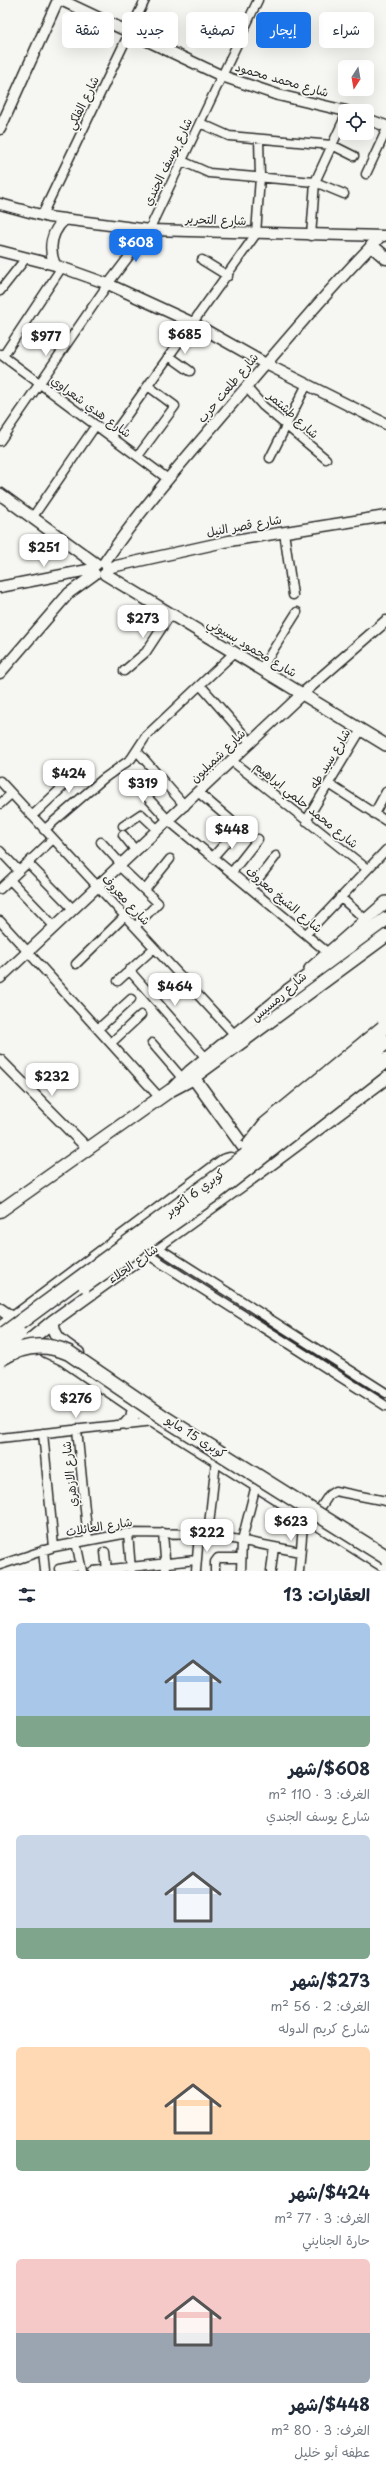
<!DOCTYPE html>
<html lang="ar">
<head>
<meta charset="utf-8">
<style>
  :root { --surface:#fff; --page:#f6f6f7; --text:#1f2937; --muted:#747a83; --accent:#1a73e8 }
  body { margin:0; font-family:"Playpen Sans","Playpen Sans Arabic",sans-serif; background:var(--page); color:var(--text); direction:rtl; height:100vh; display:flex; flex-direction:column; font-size:15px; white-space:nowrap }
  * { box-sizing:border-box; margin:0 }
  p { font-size:13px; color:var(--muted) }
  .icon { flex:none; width:22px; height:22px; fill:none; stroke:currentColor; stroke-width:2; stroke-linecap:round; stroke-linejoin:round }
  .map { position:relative; height:1571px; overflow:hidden; direction:ltr }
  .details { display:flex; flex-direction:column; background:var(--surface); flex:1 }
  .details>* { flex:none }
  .hud { position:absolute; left:12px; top:12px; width:362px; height:36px; direction:rtl; display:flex; gap:8px }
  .needle { width:26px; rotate:191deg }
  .fabs { position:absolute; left:338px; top:60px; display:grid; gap:8px }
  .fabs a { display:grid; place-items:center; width:36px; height:36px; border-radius:6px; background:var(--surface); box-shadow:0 4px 16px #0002; font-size:20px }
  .price { position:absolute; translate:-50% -34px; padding:0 9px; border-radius:8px; background:#fff; color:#222; font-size:13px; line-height:26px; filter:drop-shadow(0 1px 2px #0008) }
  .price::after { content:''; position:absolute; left:50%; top:24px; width:12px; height:9px; margin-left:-6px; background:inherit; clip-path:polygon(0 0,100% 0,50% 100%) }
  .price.active { background:var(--accent); color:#fff }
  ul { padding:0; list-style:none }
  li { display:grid; align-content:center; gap:8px; height:212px; padding:0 16px }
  li span { display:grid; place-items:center; height:124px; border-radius:6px; color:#555 }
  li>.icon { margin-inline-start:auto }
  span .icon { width:72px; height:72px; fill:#fffc; stroke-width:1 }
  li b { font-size:17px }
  h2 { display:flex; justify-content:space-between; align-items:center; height:48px; padding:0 16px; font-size:17px }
  .tag { padding:0 14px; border-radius:6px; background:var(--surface); box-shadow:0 4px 16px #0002; font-size:14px; line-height:36px }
  .tag.active { background:var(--accent); color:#fff }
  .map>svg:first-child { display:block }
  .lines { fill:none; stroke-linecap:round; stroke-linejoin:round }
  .minor-casing { stroke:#2b2b2b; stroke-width:11 }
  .tertiary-casing { stroke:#2b2b2b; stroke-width:13 }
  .secondary-casing { stroke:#2b2b2b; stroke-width:14 }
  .primary-casing { stroke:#2b2b2b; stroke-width:15 }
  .trunk-casing { stroke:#2b2b2b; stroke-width:16 }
  .minor { stroke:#f6f6f2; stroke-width:8 }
  .tertiary { stroke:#f6f6f2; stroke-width:10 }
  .secondary { stroke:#f6f6f2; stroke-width:11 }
  .primary { stroke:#f6f6f2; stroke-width:12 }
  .trunk { stroke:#f6f6f2; stroke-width:13 }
  .motorway-bridge-casing { stroke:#2b2b2b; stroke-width:17; stroke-linecap:butt }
  .motorway-bridge { stroke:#f6f6f2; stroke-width:14 }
  .labels { text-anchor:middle; stroke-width:3.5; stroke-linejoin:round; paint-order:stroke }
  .street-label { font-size:12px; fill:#2b2b2b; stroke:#f6f6f2 }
</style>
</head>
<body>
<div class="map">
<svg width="386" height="1571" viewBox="0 0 386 1571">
  <rect width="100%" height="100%" fill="#f6f6f2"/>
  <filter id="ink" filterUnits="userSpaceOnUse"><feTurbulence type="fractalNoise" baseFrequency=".025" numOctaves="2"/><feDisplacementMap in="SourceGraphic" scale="8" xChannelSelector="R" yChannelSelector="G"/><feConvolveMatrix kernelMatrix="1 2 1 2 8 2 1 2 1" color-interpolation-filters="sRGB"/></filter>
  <g filter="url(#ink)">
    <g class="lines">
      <defs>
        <path id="minor" d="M200,123L229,136L332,145L354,156
          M182,161L209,173L315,182L344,194
          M366,174L386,131
          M42,215L145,0
          M311,236L315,182L345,117
          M202,260L228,276
          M0,291L26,258
          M0,354L168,479
          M3,356L62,267
          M169,356L190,371
          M246,387L263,406L326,459
          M112,436L256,234L260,177L259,139
          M0,441L108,284L149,230L258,0
          M138,456L175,406L148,386
          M270,458L307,384
          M32,518L96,425
          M284,532L293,595
          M261,669L297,612
          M124,671L146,652L171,614
          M201,686L251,743
          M137,751L185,806
          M232,761L366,868
          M0,781L235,1035
          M329,784L386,821
          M199,793L233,822
          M147,797L169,821L327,952
          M0,804L11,794
          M374,814L386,792
          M32,816L71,779
          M306,821L361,730
          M123,826L141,814L158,830
          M44,830L103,779L131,759L146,736L234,653
          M123,835L136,851
          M101,842L121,864
          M0,851L19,871
          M213,857L236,831
          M28,863L73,909
          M119,866L158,903L135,927
          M232,872L258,839
          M10,880L55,927
          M251,888L276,856
          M0,889L53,839
          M145,890L170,859
          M340,897L365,919
          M0,921L160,1098
          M306,934L386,850
          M76,964L125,916
          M129,970L206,1058
          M118,981L154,948
          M98,1029L131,999
          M111,1043L141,1015
          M152,1043L182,1078
          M157,1247L386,1393
          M147,1254L386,1406
          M77,1429L88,1540
          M43,1433L54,1547
          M0,1438L154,1421
          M319,1510L329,1495L335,1491L386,1501
          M128,1533L131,1570
          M163,1533L166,1571
          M208,1534L216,1461
          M76,1542L82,1571
          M43,1550L45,1571
          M105,1552L107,1571
          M0,1565L54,1547L128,1533L208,1534L300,1552
          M59,1569L80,1565
          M93,1571L196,1560
          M196,1571L199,1534
          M215,1571V1562L218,1558H240
          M241,1571L242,1540L256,1485
          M271,1571L274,1547
          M299,1571L304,1514"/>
        <path id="tertiary" d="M61,0L222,76L278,95L346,111
          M367,119L386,126
          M0,129L58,0
          M0,204L48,217L149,230L384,236
          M0,251L55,265L108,284L193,323L266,364L386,424
          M55,265C48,248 51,232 65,219
          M104,563C142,507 187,457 231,405C280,348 328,290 380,237
          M107,568L229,541L386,516
          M0,587L93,569
          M0,673L69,593L95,574
          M0,978L302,694L386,621
          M0,1060L88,1149"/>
        <path id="secondary" d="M0,494L96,564
          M105,574L386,745
          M310,969L386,902
          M174,1087L190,1071L294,986
          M0,1309L13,1318"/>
        <path id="primary" d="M372,246L386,258
          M193,1077L251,1157
          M0,1211L171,1090L190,1080L386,936
          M53,1321C52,1338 65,1344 78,1353
          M0,1328L223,1161L230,1159L245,1162
          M18,1350L53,1321L268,1166L386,1078
          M46,1351L63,1359L145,1415L386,1567
          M127,1423L132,1418L134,1408"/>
        <path id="trunk" d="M288,991L386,919"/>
      </defs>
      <!-- minor casing -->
      <use href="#minor" class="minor-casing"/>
      <!-- tertiary casing -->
      <use href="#tertiary" class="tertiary-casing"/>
      <!-- secondary casing -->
      <use href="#secondary" class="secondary-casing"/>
      <!-- primary casing -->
      <use href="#primary" class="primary-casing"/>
      <!-- trunk casing -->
      <use href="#trunk" class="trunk-casing"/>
      <!-- minor -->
      <use href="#minor" class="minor"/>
      <!-- tertiary -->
      <use href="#tertiary" class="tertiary"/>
      <!-- secondary -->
      <use href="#secondary" class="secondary"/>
      <!-- primary -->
      <use href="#primary" class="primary"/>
      <!-- trunk -->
      <use href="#trunk" class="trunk"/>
      <defs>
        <path id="motorway-bridge" d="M248,1147L265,1125L383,1028
          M85,1285L214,1194L386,1060
          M0,1337L244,1157L386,1042
          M0,1349L19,1334
          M0,1359C22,1345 45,1342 69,1353L166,1419L386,1557"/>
      </defs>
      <!-- motorway-bridge casing -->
      <use href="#motorway-bridge" class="motorway-bridge-casing"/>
      <!-- motorway-bridge -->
      <use href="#motorway-bridge" class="motorway-bridge"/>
    </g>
  </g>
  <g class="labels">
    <!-- street labels -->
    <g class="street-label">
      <text transform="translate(282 80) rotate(16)" y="4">شارع محمد محمود</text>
      <text transform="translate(83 103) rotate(-64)" y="4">شارع الفلكي</text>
      <text transform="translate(168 162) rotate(-64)" y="4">شارع يوسف الجندي</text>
      <text transform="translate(216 220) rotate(2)" y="4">شارع التحرير</text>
      <text transform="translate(228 388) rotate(-50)" y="4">شارع طلعت حرب</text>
      <text transform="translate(91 407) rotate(36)" y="4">شارع هدي شعراوي</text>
      <text transform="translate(293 415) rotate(42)" y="4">شارع طشتمر</text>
      <text transform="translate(244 526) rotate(-10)" y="4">شارع قصر النيل</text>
      <text transform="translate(252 648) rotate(31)" y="4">شارع محمود بسيوني</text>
      <text transform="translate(218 756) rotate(-44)" y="4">شارع شمبليون</text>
      <text transform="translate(330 759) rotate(-59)" y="4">شارع سيد طه</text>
      <text transform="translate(306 805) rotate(39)" y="4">شارع محمد حلمي ابراهيم</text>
      <text transform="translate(126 900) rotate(47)" y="4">شارع معروف</text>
      <text transform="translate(284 900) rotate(40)" y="4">شارع الشيخ معروف</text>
      <text transform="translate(279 997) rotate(-41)" y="4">شارع رمسيس</text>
      <text transform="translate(195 1193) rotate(-37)" y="4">كوبري 6 أكتوبر</text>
      <text transform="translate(133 1264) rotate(-35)" y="4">شارع الجلاء</text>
      <text transform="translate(196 1437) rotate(32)" y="4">كوبرى 15 مايو</text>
      <text transform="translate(70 1474) rotate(-96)" y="4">شارع الازهري</text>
      <text transform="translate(99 1527) rotate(-9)" y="4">شارع العائلات</text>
    </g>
  </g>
</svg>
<div class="fabs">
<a><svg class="needle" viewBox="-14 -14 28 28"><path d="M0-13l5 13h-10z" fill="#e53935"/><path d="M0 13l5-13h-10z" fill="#747a83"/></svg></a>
<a><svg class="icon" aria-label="locate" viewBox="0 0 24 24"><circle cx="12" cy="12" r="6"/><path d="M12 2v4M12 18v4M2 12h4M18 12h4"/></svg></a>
</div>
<b class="price active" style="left:136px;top:263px">$608</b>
<b class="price" style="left:185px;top:355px">$685</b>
<b class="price" style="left:46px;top:357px">$977</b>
<b class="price" style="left:44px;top:568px">$251</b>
<b class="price" style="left:143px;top:639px">$273</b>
<b class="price" style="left:69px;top:794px">$424</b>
<b class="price" style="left:143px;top:804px">$319</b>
<b class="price" style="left:232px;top:850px">$448</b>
<b class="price" style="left:175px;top:1007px">$464</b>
<b class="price" style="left:52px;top:1097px">$232</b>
<b class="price" style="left:76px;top:1419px">$276</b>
<b class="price" style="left:291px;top:1542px">$623</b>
<b class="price" style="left:207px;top:1553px">$222</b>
<div class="hud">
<a class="tag">شراء</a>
<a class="tag active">إيجار</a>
<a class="tag">تصفية</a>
<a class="tag">جديد</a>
<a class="tag">شقة</a>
</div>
</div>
<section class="details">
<h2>العقارات: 13<svg class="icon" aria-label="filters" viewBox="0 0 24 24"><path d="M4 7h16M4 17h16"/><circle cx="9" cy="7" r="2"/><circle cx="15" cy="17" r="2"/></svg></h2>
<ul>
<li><span style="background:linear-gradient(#a9c7e8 75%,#7fa58c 0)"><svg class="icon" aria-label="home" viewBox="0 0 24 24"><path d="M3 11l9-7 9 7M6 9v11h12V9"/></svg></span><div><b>$608/شهر</b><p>الغرف: 3 · 110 m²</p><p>شارع يوسف الجندي</p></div></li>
<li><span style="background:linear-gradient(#c9d6e8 75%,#7fa58c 0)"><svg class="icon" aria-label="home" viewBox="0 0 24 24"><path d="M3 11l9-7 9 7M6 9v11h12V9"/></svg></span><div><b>$273/شهر</b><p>الغرف: 2 · 56 m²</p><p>شارع كريم الدوله</p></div></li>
<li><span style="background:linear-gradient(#ffd9b3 75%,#7fa58c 0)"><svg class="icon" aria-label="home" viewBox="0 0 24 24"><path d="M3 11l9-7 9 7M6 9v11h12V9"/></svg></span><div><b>$424/شهر</b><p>الغرف: 3 · 77 m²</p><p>حارة الجنايني</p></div></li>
<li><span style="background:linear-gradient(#f6c9c9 60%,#9aa5b1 0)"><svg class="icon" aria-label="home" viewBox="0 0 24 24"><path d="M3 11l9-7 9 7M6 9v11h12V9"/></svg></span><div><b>$448/شهر</b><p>الغرف: 3 · 80 m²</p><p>عطفه أبو خليل</p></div></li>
</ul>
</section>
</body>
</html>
